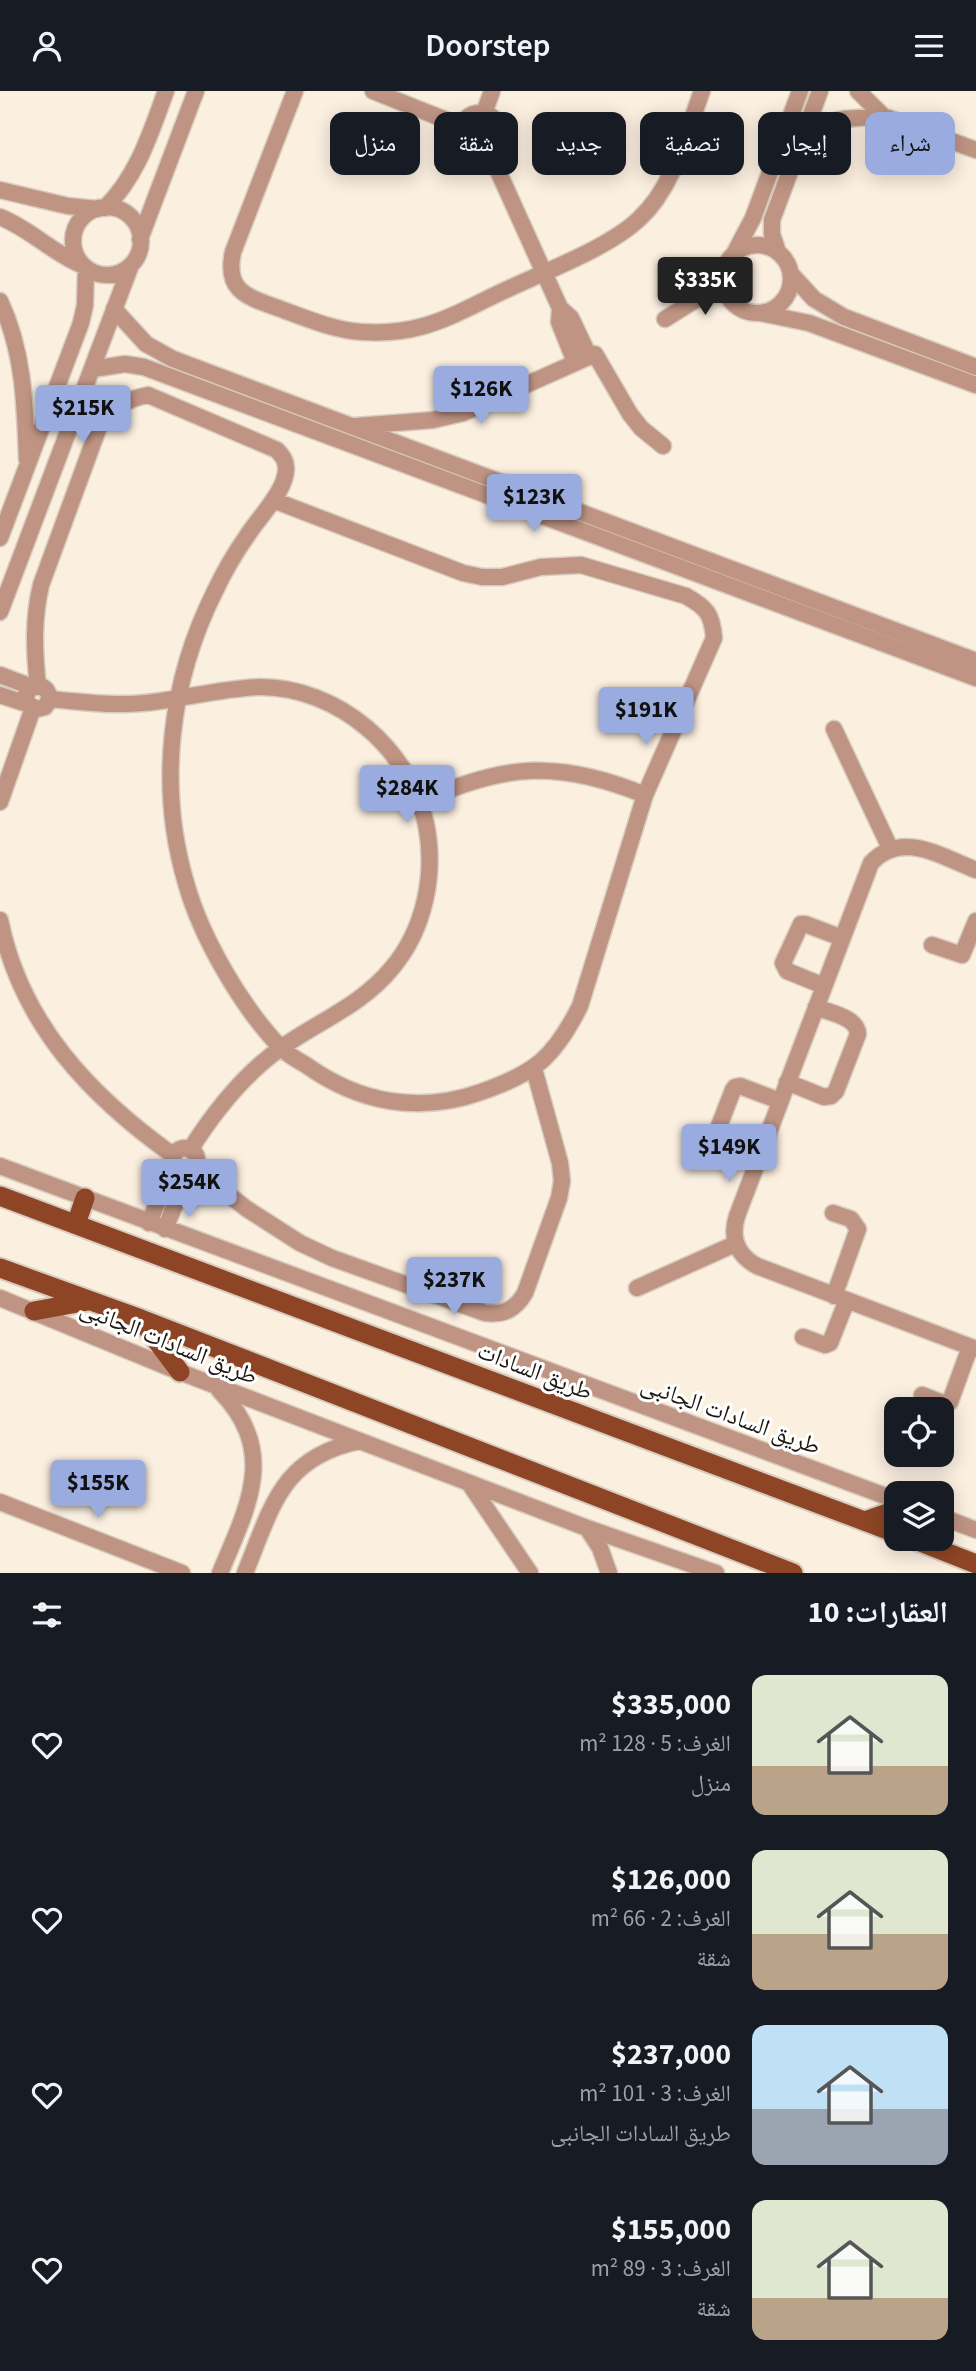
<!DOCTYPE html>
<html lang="ar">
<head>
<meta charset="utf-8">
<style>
  :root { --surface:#171b24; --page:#20242c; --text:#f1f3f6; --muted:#9ea1a6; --accent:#9aabdf }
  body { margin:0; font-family:"Source Sans 3","Noto Naskh Arabic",sans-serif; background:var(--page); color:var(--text); direction:rtl; height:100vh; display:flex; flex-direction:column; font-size:26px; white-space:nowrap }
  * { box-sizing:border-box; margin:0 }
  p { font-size:23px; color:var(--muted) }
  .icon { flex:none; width:38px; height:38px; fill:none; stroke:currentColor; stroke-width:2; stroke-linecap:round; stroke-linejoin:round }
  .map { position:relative; height:1482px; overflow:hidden; direction:ltr }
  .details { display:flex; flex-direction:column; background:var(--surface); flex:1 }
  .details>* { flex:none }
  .guide { position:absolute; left:21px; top:21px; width:934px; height:63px; direction:rtl; display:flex; gap:14px }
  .tools { position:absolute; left:884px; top:1306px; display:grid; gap:14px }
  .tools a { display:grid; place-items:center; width:70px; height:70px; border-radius:14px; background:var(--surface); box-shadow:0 4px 18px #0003; font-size:35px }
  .price { position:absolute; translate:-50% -60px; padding:0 16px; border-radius:7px; background:var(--accent); color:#111; font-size:23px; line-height:46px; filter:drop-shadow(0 2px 4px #0008) }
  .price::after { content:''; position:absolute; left:50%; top:42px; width:21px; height:16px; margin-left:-10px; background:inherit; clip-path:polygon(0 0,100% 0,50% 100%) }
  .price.on { background:#222; color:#fff }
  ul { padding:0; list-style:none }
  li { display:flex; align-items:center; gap:21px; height:175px; padding:0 28px }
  li span { display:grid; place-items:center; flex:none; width:196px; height:140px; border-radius:14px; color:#555 }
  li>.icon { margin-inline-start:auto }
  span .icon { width:84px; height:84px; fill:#fffc; stroke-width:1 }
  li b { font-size:30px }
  h2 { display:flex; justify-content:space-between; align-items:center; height:84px; padding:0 28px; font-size:30px }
  .chip { padding:0 24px; border-radius:14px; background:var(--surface); box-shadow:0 4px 18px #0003; font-size:24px; line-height:63px }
  .chip.on { background:var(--accent); color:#111 }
  header { display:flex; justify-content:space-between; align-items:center; height:91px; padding:0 28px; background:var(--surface); font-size:32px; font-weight:600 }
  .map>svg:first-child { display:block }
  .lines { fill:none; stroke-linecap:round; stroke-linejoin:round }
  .minor-casing { stroke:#d7ccbf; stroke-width:19 }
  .major-casing { stroke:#d7ccbf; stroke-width:23 }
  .minor { stroke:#bf9483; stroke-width:16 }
  .major { stroke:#8d4525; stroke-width:19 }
  .labels { text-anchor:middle; stroke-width:6; stroke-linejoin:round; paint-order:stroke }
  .street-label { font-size:24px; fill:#1b1711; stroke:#fff }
</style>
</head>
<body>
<header><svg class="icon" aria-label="menu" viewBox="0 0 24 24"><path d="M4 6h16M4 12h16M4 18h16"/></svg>Doorstep<svg class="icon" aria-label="person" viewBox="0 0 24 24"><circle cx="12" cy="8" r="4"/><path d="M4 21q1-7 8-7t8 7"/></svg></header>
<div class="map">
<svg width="976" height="1482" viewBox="0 0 976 1482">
  <rect width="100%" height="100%" fill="#fbefe0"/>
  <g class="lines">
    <defs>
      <path id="minor" d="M295,0L233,161C225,198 244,205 275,216C303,226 332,239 362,241C380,242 402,241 420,236C451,228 479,211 508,198C546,180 610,156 639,128C674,96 686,43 702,0
        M373,0L461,35
        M858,0L883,25L976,59
        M460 42a20 20 0 1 1 40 0a20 20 0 1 1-40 0Z
        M484,22L492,0
        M799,33L807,36L844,28L883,25
        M489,60L560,217L571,227L589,265
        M0,99L68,115L98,118
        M73 150a34 34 0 1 1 68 0a34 34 0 1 1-68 0Z
        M105,117C138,84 150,43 166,0
        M0,126C31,138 53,163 84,175
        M140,148L196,0
        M723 188a34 34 0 1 1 68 0a34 34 0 1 1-68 0Z
        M778,161L772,143V129L820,0
        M734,163L753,127L800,0
        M791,183L814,208L844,226L976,276
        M0,210C24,261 25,314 27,369
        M560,217L559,231L575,271
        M114,218L146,253L173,268L976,570
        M760,222L809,232L976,294
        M665,228L724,191
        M93,278L125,273L144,276L976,587
        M356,335L433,329L463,322L595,263L630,323L641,337L663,355
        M0,447L81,232L85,214L86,177
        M0,521L131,174
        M0,584L32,596H43C50,601 51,608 45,616L37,618L27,613L26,603L32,596
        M38,595C34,560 33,528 41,494L100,333C115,316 127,308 148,304L277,359C282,365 286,369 286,377C287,399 258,427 247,445C235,462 224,481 215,500C170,590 157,694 186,792C201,846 241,915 280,956C287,963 297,969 306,974C359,1012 419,1023 481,1001C535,982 554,967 580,915L645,704L714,547C712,523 707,517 686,505L581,474L541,476L502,486H482L463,482L273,409
        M0,604L27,613
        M49,608C74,610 99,614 123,613C169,613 214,597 260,596C338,596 410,658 426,733C436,782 425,838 392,877C362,914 319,930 281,957C244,983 214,1021 190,1059
        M834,638L890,757
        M0,711L33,617
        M421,711C504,672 560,669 645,704
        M976,779C940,765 902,739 871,772L737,1125C730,1147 737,1164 757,1175L976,1258
        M0,829C21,933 90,1005 174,1065
        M932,854L962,864L976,830
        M824,895L787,880L783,872L801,833H805L842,847
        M787,991L824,1006L831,1005L836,1000L858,943C857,926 830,922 816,916
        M173 1069a12 12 0 1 1 24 0a12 12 0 1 1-24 0Z
        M762,1059L720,1039L719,1035L733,999L735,996L740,995L780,1010
        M0,1075L896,1409
        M194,1077L247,1118L300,1152L332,1167L485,1222C504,1224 515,1219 525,1202L559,1107L562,1090L560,1072L534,978
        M833,1122L851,1128L858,1138L834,1205
        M149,1132L173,1073
        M165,1138L188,1081
        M637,1197L735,1153
        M0,1207L180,1281L587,1437L716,1482
        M803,1246L825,1254L830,1252L847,1209
        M219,1299C279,1360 248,1415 220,1482
        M922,1304L945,1313L950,1311L970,1256
        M469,1392L530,1482
        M0,1411L182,1482
        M942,1426L976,1439
        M587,1437L600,1457L609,1482
        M245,1482C272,1416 281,1366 360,1350"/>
      <path id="major" d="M0,1105L896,1442
        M76,1133L85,1107
        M0,1177L141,1228L793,1482
        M34,1220L88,1210
        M141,1229L180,1281
        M865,1430L896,1419
        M910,1447L976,1473"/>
    </defs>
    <!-- minor casing -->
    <use href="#minor" class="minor-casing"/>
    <!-- major casing -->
    <use href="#major" class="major-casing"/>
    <!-- minor -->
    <use href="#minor" class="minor"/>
    <!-- major -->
    <use href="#major" class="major"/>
  </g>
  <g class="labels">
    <!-- street labels -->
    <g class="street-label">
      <text transform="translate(169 1251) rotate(22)" y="8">طريق السادات الجانبى</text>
      <text transform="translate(535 1280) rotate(21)" y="8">طريق السادات</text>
      <text transform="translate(731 1324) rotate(20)" y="8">طريق السادات الجانبى</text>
    </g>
  </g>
</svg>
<div class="tools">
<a><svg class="icon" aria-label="locate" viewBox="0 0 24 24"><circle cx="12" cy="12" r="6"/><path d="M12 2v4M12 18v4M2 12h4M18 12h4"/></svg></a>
<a><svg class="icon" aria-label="layers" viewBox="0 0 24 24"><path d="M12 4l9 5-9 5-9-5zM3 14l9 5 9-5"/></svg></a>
</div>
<b class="price on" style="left:705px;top:226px">$335K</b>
<b class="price" style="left:481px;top:335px">$126K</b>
<b class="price" style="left:83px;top:354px">$215K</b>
<b class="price" style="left:534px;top:443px">$123K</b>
<b class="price" style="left:646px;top:656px">$191K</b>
<b class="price" style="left:407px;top:734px">$284K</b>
<b class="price" style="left:729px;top:1093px">$149K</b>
<b class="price" style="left:189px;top:1128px">$254K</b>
<b class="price" style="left:454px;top:1226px">$237K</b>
<b class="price" style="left:98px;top:1429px">$155K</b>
<div class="guide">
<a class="chip on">شراء</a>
<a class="chip">إيجار</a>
<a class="chip">تصفية</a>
<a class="chip">جديد</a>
<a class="chip">شقة</a>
<a class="chip">منزل</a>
</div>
</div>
<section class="details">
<h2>العقارات: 10<svg class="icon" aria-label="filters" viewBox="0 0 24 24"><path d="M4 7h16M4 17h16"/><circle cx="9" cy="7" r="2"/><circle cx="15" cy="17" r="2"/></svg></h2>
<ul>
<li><span style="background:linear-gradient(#dfe7d0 65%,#b9a48a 0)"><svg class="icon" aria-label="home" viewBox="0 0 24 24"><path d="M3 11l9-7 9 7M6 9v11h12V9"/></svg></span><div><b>$335,000</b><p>الغرف: 5 · 128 m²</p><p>منزل</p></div><svg class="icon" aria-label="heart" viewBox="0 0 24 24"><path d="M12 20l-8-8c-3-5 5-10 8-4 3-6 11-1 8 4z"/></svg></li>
<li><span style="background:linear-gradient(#dfe7d0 60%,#b9a48a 0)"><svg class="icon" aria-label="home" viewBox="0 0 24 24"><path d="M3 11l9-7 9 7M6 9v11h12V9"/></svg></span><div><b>$126,000</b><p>الغرف: 2 · 66 m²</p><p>شقة</p></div><svg class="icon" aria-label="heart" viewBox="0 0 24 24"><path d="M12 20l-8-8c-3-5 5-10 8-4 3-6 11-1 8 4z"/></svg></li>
<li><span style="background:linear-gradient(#bfe0f5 60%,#9aa5b1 0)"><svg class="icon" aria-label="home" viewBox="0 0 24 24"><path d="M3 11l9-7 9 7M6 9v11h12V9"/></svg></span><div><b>$237,000</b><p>الغرف: 3 · 101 m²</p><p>طريق السادات الجانبى</p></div><svg class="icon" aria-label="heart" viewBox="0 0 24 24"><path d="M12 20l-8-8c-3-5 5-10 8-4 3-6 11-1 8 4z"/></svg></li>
<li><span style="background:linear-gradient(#dfe7d0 70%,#b9a48a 0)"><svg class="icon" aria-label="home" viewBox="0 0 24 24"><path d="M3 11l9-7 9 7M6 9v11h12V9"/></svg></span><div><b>$155,000</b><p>الغرف: 3 · 89 m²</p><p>شقة</p></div><svg class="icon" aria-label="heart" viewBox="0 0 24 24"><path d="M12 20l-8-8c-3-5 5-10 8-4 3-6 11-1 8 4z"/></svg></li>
</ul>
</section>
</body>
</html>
